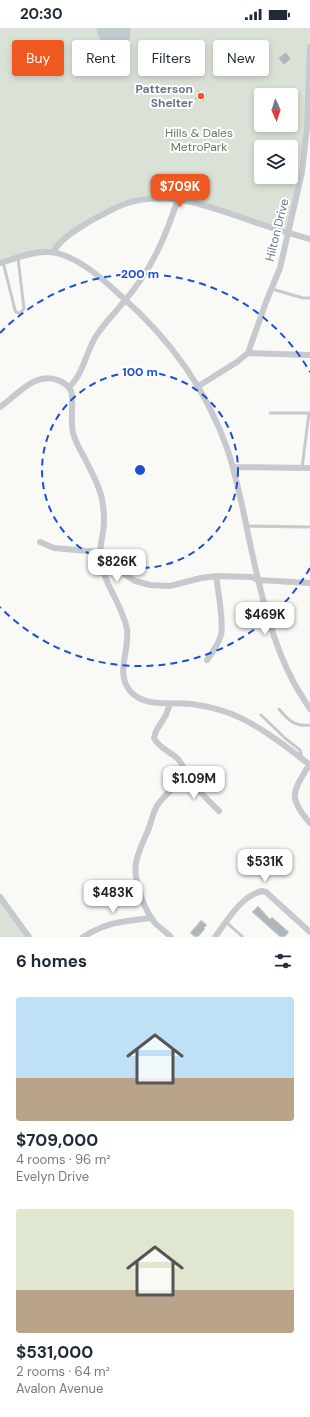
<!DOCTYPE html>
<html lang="en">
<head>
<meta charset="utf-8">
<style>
  :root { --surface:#fff; --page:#f6f6f7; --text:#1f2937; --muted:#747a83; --accent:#ef5920 }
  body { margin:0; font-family:"DM Sans",sans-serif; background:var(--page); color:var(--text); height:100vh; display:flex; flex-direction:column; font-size:15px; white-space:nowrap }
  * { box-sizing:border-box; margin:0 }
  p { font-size:13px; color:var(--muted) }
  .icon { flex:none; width:22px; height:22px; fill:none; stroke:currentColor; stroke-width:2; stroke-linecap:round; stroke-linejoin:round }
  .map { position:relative; height:909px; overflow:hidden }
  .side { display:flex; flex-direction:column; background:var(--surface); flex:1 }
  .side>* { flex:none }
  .guide { position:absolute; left:12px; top:12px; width:286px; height:36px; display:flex; gap:8px }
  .needle { width:26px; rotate:177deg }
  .buttons { position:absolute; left:254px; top:60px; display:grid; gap:8px }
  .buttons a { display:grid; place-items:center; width:44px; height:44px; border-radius:4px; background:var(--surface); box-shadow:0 2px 6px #0003; font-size:20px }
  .price { position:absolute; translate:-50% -34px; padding:0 9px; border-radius:8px; background:#fff; color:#222; font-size:13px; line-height:26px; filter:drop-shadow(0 1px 2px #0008) }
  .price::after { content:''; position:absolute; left:50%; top:24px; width:12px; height:9px; margin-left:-6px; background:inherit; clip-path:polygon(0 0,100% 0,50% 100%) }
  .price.active { background:var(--accent); color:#fff }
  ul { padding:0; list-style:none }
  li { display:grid; align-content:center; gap:8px; height:212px; padding:0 16px }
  li span { display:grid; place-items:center; height:124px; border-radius:4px; color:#555 }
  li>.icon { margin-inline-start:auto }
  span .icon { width:72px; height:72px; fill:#fffc; stroke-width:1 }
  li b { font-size:17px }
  h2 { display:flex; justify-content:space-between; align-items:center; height:48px; padding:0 16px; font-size:17px }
  .pill { padding:0 14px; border-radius:4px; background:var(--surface); box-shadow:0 2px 6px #0003; font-size:14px; line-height:36px }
  .pill.active { background:var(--accent); color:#fff }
  .status { display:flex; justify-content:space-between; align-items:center; height:28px; padding:0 20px; background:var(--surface); direction:ltr }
  .status svg { height:11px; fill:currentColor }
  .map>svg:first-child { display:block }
  .green { fill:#dae1d7; fill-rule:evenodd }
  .water { fill:#c0cbd0 }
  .building { fill:#afb7bd; stroke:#dadad8 }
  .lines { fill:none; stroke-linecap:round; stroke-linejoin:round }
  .service { stroke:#c6cace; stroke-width:3 }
  .minor { stroke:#c6cace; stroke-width:6 }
  .ring { fill:none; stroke:#1d4ed8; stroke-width:2; stroke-dasharray:7 5 }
  .poi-dot { fill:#ef5920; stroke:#fff; stroke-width:1.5 }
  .labels { text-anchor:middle; stroke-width:4; stroke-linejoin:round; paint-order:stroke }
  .poi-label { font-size:12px; font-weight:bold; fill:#667889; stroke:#fff; text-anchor:end }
  .park-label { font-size:12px; fill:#657a61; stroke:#fff }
  .street-label { font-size:12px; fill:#667889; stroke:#fff }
  .centre { fill:#1d4ed8; stroke:#fff; stroke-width:2 }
  .ring-label { font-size:12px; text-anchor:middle; font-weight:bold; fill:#1d4ed8; stroke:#fff; stroke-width:4; stroke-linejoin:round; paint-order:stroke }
</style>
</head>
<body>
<div class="status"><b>20:30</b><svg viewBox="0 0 49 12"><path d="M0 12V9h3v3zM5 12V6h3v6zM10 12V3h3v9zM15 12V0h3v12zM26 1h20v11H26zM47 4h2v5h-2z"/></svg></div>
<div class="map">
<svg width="310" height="909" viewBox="0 0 310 909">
  <rect width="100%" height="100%" fill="#f9f9f6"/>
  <!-- green -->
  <path class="green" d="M0,0H310L307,100L288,205L190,173H134L89,194L53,224L0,235ZM261,67H291V97H261ZM261,119H291V149H261Z
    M0,869L29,909H0Z"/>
  <!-- water -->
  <path class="water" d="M96,0H131C130,4 130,12 128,16C124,24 107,21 102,15C99,11 98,4 96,0Z"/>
  <!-- building -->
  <path class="building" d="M286,24L291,31L284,37L278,30Z
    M198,62L207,66L204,74L195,71Z
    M258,878L270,891L272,889L289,904L285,909H280L252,884Z
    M201,892L207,897L204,900L205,901L198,909H195L190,905Z"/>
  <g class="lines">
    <!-- service -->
    <path class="service" d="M3,234L15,282L16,284L20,285L24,281L18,230
      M272,261L303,270H310
      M270,385H310
      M302,440L309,385
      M246,498L310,499
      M279,681C288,692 295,699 310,697
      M261,687L286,711L300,722L302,730
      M226,894L243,909"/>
    <!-- minor -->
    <path class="minor" d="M53,224C62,209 78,201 92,192C102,187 112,181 122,177C166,161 205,177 246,191C267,199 288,205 310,211
      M0,235C15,231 32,223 47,224C73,224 103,251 121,268C168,309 206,361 227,420C238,453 244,487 251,520C261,566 272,614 294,655C299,664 305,673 310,681
      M248,325L310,327
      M69,359C83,347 86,324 96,308C107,291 122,278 134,261C155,234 167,204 178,171
      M197,359L237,334L248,325L266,274L280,240L302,144L307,100L310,19
      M0,379C18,367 35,342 60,353C64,355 69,358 71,363C74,371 70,393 73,405C75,413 80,422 84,429C91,443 99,456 102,471C104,482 105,493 103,504C101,517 98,527 102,540C108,561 123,580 127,601C130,622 115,645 130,663C147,682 175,672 197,677C206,678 217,681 226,684C254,693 287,719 310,737
      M233,439L310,440
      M40,514L54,520L99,524L124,546L135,553L150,557L170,558L201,550L216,548L252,549L258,552L310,555
      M207,632C213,624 218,617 221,607C224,595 218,562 216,548
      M170,676L166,687L156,703L154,710C160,723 180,726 183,740C185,752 165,766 159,775C153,782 152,792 149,800C144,812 138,823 136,835C133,851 144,882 155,895C160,900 166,904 171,909
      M309,737C293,764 287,769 310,795
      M183,746C196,758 206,771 219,783
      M0,869L29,909
      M83,909C107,894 124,893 152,890
      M215,909C227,893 241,868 262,863L266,864L310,904"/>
  </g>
  <!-- distance rings -->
  <g class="ring">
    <circle cx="140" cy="442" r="98"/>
    <path d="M310 540A196 196 0 0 1 0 579M0 305A196 196 0 0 1 310 344"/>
  </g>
  <!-- markers -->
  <circle class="poi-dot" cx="201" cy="68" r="4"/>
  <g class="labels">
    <!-- poi labels -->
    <g class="poi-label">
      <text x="193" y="65">Patterson<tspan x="193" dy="14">Shelter</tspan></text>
    </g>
    <!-- park labels -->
    <g class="park-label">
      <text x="199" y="109">Hills &amp; Dales<tspan x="199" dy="14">MetroPark</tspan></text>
    </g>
    <!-- street labels -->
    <g class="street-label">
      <text transform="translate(277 202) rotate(-76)" y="4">Hilton Drive</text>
    </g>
  </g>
  <circle cx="140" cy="442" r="6" class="centre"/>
  <g class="ring-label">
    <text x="140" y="250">200 m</text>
    <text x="140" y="348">100 m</text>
  </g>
</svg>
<div class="buttons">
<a><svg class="needle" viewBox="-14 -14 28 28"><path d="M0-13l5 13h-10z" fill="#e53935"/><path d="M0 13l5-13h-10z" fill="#747a83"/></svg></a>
<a><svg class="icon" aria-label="layers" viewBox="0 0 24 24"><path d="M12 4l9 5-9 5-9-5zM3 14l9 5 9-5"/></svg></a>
</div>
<b class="price active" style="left:180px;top:180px">$709K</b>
<b class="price" style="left:117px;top:555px">$826K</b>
<b class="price" style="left:265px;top:608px">$469K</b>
<b class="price" style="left:194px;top:772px">$1.09M</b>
<b class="price" style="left:265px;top:855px">$531K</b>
<b class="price" style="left:113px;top:886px">$483K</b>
<div class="guide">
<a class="pill active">Buy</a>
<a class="pill">Rent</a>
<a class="pill">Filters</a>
<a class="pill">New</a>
</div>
</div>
<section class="side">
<h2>6 homes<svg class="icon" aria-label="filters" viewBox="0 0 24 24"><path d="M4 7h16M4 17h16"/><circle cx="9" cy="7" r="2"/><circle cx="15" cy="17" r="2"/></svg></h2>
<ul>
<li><span style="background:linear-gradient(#bfe0f5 65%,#b9a48a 0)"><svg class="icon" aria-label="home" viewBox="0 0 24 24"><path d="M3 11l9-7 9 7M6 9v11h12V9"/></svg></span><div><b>$709,000</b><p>4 rooms · 96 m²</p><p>Evelyn Drive</p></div></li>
<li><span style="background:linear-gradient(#dfe7d0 65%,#b9a48a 0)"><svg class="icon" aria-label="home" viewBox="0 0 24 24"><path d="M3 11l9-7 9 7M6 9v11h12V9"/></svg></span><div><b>$531,000</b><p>2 rooms · 64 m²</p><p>Avalon Avenue</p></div></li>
</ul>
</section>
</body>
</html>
